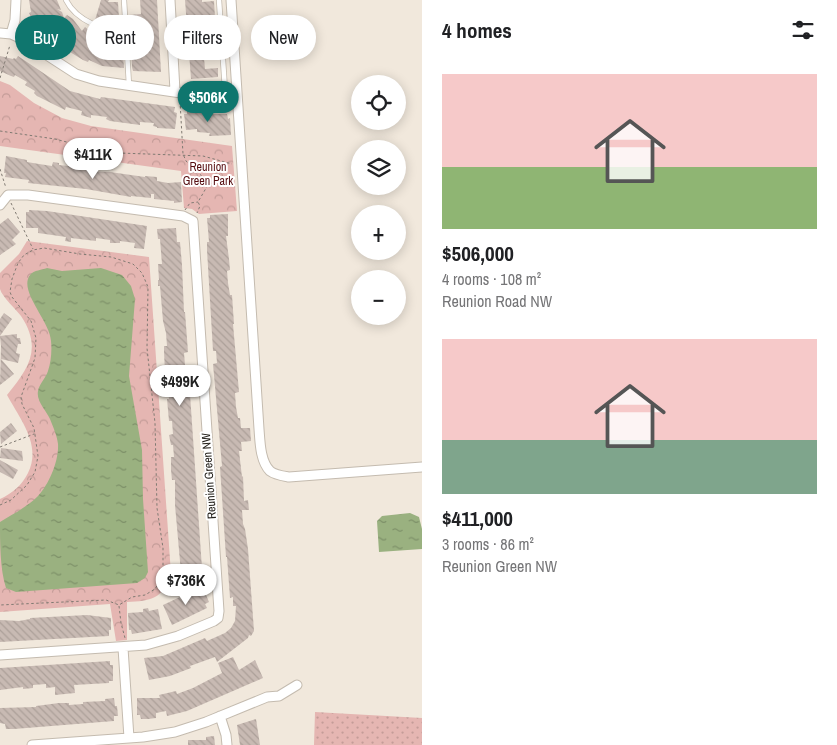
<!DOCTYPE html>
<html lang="en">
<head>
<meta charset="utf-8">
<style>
  :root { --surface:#fff; --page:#f2f2f2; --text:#202124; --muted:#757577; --accent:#0f766e }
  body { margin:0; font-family:"Archivo Narrow",sans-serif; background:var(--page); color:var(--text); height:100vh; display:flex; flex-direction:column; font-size:19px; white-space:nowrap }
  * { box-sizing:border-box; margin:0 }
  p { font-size:16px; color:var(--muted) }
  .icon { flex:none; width:28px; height:28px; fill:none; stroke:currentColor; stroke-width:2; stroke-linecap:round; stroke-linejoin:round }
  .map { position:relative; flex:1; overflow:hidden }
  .details { display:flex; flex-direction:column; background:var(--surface); width:415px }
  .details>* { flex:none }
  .hud { position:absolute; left:15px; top:15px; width:331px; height:45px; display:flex; gap:10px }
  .controls { position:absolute; left:351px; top:75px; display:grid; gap:10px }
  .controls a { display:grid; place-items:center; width:55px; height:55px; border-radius:50%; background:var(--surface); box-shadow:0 2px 12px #0003; font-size:25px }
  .price { position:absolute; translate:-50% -42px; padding:0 11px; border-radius:18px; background:#fff; color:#222; font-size:16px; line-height:32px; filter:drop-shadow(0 1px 2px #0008) }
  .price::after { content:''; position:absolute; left:50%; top:30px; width:15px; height:11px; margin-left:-8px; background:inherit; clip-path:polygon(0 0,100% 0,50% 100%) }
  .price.current { background:var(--accent); color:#fff }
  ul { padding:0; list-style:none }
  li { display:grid; align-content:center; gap:10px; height:265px; padding:0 20px }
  li span { display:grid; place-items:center; height:155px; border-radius:0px; color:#555 }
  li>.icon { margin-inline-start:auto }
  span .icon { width:90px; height:90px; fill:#fffc; stroke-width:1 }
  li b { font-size:21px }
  h2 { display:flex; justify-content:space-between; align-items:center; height:60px; padding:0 20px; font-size:21px }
  .tag { padding:0 18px; border-radius:22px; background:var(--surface); box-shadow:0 2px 12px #0003; font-size:18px; line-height:45px }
  .tag.current { background:var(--accent); color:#fff }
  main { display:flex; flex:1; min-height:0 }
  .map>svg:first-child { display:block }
  .grass { fill:url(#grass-dots) }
  .forest { fill:url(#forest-crowns) }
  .water { fill:url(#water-ripples) }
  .building { fill:url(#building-back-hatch) }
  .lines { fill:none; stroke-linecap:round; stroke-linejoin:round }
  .service-casing { stroke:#c4bbaf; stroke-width:6 }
  .minor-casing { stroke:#c4bbaf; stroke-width:11 }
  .path { stroke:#807a72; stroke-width:1; stroke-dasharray:2.5 2.5; stroke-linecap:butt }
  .service { stroke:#fff; stroke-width:4.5 }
  .minor { stroke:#fff; stroke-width:9 }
  .labels { text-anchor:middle; stroke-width:4; stroke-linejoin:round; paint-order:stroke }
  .park-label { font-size:12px; fill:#560e11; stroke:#fff }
  .street-label { font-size:12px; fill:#23201b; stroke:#fff }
</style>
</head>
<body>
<main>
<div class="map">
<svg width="422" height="745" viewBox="0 0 422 745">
  <defs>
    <pattern id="grass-dots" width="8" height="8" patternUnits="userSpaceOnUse" patternTransform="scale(1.25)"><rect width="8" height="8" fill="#e5b6b2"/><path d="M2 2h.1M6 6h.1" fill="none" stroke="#c49c98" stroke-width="1.8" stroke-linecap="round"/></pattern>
    <pattern id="forest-crowns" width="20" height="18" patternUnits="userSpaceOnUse" patternTransform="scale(1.25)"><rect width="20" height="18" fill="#e5b6b2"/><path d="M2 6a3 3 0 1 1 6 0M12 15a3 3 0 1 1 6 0" fill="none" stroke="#c49c98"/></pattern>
    <pattern id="water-ripples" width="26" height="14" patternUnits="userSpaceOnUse" patternTransform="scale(1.25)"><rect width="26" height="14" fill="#9ab180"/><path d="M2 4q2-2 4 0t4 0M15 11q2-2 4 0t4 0" fill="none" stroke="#7d9068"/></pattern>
    <pattern id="building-back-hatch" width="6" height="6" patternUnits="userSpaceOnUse" patternTransform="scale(1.25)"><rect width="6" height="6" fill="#c8bab3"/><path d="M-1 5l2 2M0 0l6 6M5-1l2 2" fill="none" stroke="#aca099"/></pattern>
  </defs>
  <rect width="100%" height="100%" fill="#f1e8dc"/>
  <!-- grass -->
  <path class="grass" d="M315,712L422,718V745H314Z"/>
  <!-- forest -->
  <path class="forest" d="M0,81L10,85L34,103L62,118L91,126L232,146L237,211L199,214L192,209L184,208L181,171L0,146Z
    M27,241L149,257L171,574C163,599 151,601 127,602V640L116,641L110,604L0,612V499C13,493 22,485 28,473C42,445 20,419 7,395C28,369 43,349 21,316C16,309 2,297 0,289C0,284 0,278 0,273L19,254Z"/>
  <!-- water -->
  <path class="water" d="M47,268L62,271L101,268L122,275L131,286L135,299L129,376L142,450L143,499L148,572L145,578L137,583L16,592L6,588C0,569 0,543 0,522C13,514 27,507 38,496C49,484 59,461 58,444C57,435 53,427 50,419C46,410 36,401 38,391C39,384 46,378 48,371C51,362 52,351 51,341C50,321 18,291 30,275C34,270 42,270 47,268Z
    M410,513L419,517L422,529V549L379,552L377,521L382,516Z"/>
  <!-- building -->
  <path class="building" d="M29,0H57L61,10L57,9L62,12L64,18L67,15L73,19L82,31L85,27L91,32L112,39L109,53L123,52L124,68L102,66L89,60L88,62L83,60L57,44L49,35L47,36L41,26L37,28L29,13L31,12Z
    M101,0H109L108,2H118L119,19H113L111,26L95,20Z
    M140,0H157L161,72L133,71L132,67L131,44L146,43L145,33H132L131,23H130L129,15L141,14Z
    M185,0H202V2L214,1L215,18L202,19V30L216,29L217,57L204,58L205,69L218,68V77L191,79Z
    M0,56L13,59L14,58L16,59L18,56L70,91L100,99L101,97L175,107L174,112L177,113L175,129L157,128V127L153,126L154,123L140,122V125L110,121L106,119L107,117L91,115V118L81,115L82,111L66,107L65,110L37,96L34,93L35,91L25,85L27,82L15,75L14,77L11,76L0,71Z
    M187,110L203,111V114H227L228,119L230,118L231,135L209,136L210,133L197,132V129L186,130L184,114H187Z
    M6,156L27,160V162L39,164L52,166L53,162L59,163V165L87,168L86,171L110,172L145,177V176L157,177V181L168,183L181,182L182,202L174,203V201L154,199V194H151V198L131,196V197L86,189L28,183L29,180L5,177L6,173H4Z
    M29,210L47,211L147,226L144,249L134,248L135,243L120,241V243H110V240L96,238V241L71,238V242L65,241L66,237L38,233V228H26V212H29Z
    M228,214V236H226L229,259L230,270L227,271L228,283L230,295H232L234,324H233L239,392L235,393L236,407L238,418H240L241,428H250L251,441L241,442L242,451H239L242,477L243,476L244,501L248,500L249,510H242L243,524L245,529L248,549L254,631L251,636L249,635L248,638L217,662L215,657L190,666L191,668L170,676L149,680L144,658L163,656L205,638L207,641L225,633L231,628L235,621L236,606H233V597L230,598L227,557H226L220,467L222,466L213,364L217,363L216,351H213L207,250V242H209L207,218H210V215Z
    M8,218L20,232L12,240L16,244L0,255V224Z
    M176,228L177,242H180L182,265L184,312H185L188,352L184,353L185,365H188L203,583L182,584L175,505V480H172L171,470V457H174L173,445H171L169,435L173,434L172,421H169L167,399H169L166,374H165L164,351V346H167L166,333L163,321L160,286H158V280H159L158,264H162L161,252L160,239H158L157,229Z
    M4,313L12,319L0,336V319Z
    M17,334V338H20L21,344H18L16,353L20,354L18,363L1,359L14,374L0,385L1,346L0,336Z
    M11,423L17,431L1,444L0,432Z
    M1,448L22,451L23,461L0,458Z
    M0,460L18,470L13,479L0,472Z
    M203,588L209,602L205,604L207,608L172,625L163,605L180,597L181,599Z
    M148,608L149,611L158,609L162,629L132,634L131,630H129L128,613L143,612V609Z
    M87,615L111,618V630H109V636L0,642V620L19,621L30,619V618Z
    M233,657L239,670L255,660L263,678L187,711L167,716L166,711L156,713V718L148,719H141L140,715H137V698H160L159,695L176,691L177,694L193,688L222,673L218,663Z
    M110,661V665H113V681H109V683L74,685L75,693L55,695V687L46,688V684L33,685V688L23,689V687L0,690V668Z
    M114,698L115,706H117L118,716H114V721L14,729H6L5,724L0,723V708L36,707V706L59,703H69V705L83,704V702L105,701V699Z
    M256,719L260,745H240L237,725Z
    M214,736L215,745H188V740H206V737Z"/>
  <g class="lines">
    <defs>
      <path id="service" d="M66,0C76,21 105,31 126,33
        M124,0L129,85
        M219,0L225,90L222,99"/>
      <path id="minor" d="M170,0L175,91
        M231,0L259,429C260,441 260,461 270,471C275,475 283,476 289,477L422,467
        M0,33L11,34L22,39L76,74L99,81L222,99
        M11,34L15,20L16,0
        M0,205L8,195H28L183,216L193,221L219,611L218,618L214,621L178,636L146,645L0,655
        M123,648L129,738
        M220,716L226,735L227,745
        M32,745L143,737L175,732L206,722L267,697L279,696L297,685"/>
    </defs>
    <!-- service casing -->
    <use href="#service" class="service-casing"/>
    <!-- minor casing -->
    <use href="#minor" class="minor-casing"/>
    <!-- path -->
    <path class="path" d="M0,78L10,45
      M180,101L183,154L186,161L209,183L198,202L200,206L197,213
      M0,131L55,139L86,147L119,153L203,156L232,164
      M0,169L6,188
      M209,183L213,184L218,181L220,176L217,170L221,163
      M11,203L33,249
      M185,210L190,203L198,202
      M0,447L34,434
      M0,505L11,500L27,485L35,472L38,456L34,428L22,404L21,397L35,358L36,338L31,321L12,297L10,292L12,279L18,263L24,255L33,250L44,248L80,254L111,257L133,264L142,273L148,287L147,348L155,423L157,508L163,548V577L155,589L145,595L132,597L119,605L106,600L0,605
      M119,606L121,623L125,638"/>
    <!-- service -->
    <use href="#service" class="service"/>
    <!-- minor -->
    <use href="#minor" class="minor"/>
  </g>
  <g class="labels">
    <!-- park labels -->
    <g class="park-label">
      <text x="208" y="171">Reunion<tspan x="208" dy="14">Green Park</tspan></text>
    </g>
    <!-- street labels -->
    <g class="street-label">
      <text transform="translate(209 476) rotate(-94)" y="4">Reunion Green NW</text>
    </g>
  </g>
</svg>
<div class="controls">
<a><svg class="icon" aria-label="locate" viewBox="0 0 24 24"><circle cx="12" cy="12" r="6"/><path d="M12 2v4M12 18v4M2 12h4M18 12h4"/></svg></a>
<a><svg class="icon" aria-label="layers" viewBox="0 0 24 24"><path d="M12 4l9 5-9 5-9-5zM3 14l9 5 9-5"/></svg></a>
<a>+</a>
<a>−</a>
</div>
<b class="price current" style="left:208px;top:123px">$506K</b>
<b class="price" style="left:93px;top:180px">$411K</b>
<b class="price" style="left:180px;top:407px">$499K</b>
<b class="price" style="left:186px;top:606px">$736K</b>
<div class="hud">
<a class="tag current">Buy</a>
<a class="tag">Rent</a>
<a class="tag">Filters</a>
<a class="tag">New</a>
</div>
</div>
<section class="details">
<h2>4 homes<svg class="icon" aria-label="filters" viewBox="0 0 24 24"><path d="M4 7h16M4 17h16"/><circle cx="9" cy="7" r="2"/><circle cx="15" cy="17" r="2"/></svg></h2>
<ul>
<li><span style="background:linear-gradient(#f6c9c9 60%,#8fb573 0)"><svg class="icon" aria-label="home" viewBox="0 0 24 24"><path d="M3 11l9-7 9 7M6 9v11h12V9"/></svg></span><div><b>$506,000</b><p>4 rooms · 108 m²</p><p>Reunion Road NW</p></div></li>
<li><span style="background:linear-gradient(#f6c9c9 65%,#7fa58c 0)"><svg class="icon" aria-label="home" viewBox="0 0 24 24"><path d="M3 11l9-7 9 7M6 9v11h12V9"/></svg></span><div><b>$411,000</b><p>3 rooms · 86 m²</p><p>Reunion Green NW</p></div></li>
</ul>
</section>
</main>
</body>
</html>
